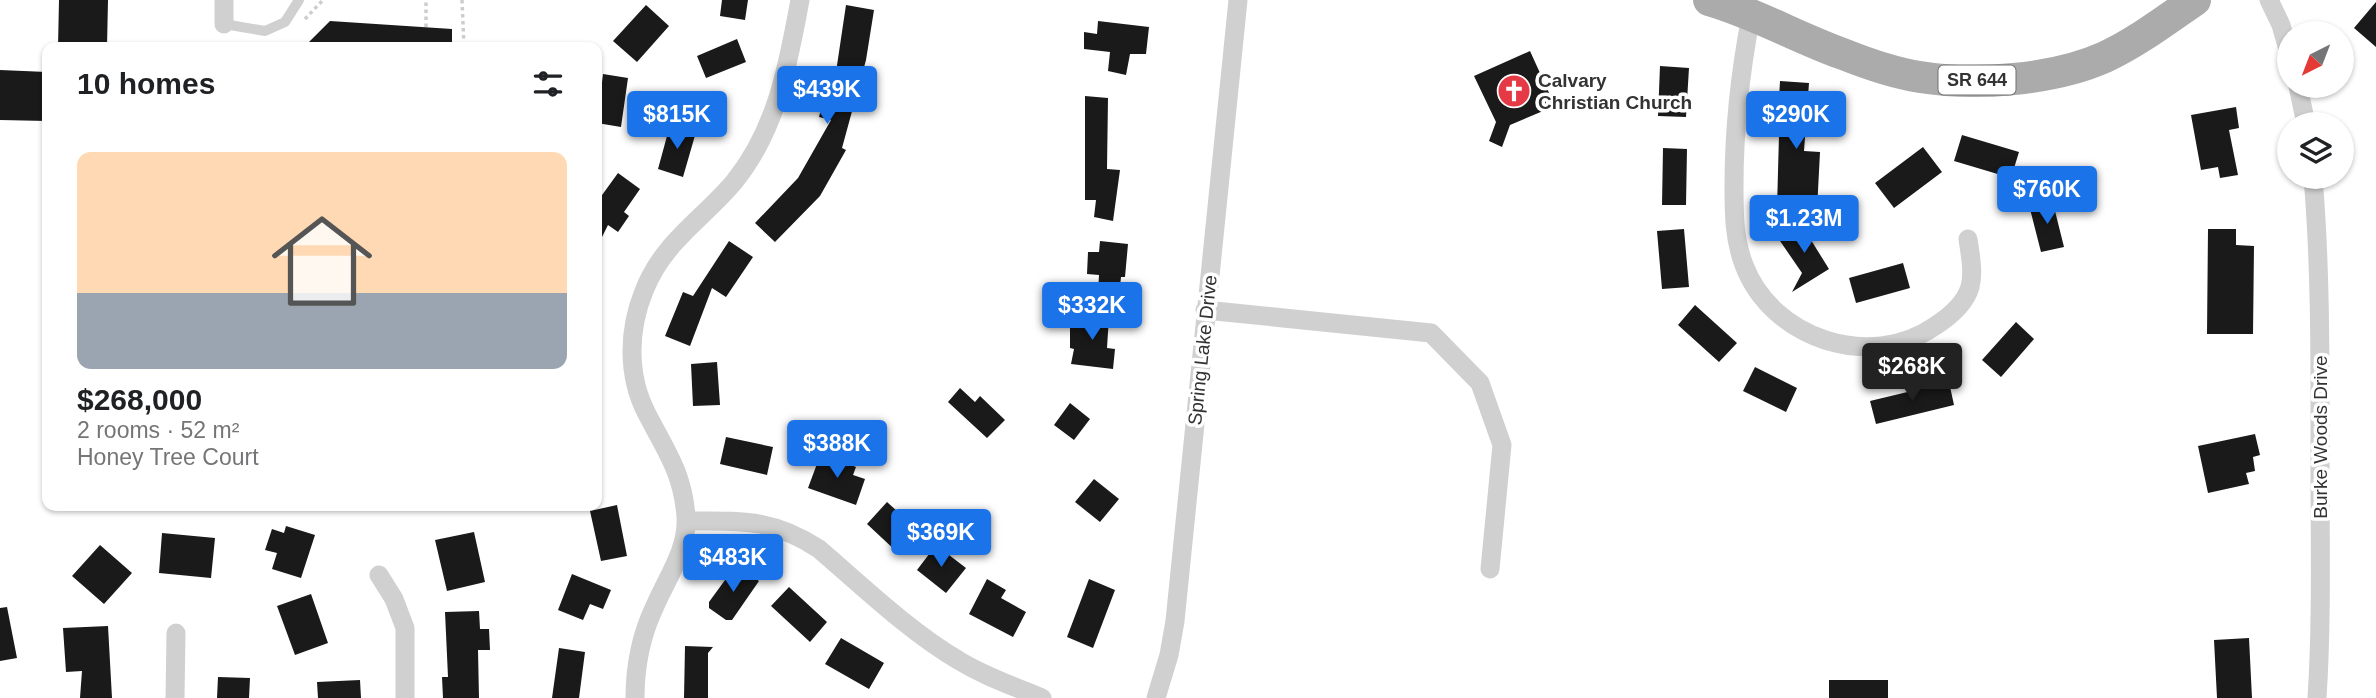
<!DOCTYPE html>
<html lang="en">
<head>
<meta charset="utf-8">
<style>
  :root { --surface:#fff; --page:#f6f6f6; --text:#202124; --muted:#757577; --accent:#1a73e8 }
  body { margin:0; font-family:Helvetica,sans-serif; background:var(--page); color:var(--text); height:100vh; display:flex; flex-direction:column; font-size:26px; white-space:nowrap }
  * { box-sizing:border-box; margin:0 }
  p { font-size:23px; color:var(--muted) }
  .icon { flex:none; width:38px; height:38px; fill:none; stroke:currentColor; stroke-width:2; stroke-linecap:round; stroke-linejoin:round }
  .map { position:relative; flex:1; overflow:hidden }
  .details { position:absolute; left:42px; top:42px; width:560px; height:469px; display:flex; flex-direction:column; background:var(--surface); border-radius:14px; box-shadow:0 2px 5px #0004 }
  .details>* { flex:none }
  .needle { width:46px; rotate:222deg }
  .buttons { position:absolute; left:2277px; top:21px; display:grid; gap:14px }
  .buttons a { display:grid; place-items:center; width:77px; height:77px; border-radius:50%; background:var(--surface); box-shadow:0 2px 5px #0004; font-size:35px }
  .price { position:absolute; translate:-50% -60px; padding:0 16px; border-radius:7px; background:var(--accent); color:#fff; font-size:23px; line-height:46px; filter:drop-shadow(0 2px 4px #0008) }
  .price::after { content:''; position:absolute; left:50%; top:42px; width:21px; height:16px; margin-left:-10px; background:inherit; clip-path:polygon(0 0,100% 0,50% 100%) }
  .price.selected { background:#222; color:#fff }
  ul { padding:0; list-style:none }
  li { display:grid; align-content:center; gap:14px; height:371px; padding:0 35px }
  li span { display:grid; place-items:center; height:217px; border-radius:14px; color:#555 }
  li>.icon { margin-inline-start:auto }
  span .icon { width:126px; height:126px; fill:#fffc; stroke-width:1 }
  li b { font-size:30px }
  h2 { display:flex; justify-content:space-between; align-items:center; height:84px; padding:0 35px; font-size:30px }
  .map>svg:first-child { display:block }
  .building { fill:#1a1a1a }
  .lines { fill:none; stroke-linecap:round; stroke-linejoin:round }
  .path { stroke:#cdcdcd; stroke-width:3.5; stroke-dasharray:3.5 3.5; stroke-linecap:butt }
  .lane { stroke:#d0d0d0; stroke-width:10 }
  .street { stroke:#d0d0d0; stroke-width:19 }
  .primary { stroke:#ababab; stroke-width:32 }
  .labels { text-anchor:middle; stroke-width:7; stroke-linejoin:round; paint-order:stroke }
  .shield { fill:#fff; stroke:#707070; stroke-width:2 }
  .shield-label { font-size:18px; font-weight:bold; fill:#333 }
  .poi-label { font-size:19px; font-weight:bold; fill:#333; stroke:#fff; text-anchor:start }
  .street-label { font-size:19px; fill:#333; stroke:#fff }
</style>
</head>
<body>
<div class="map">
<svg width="2376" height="698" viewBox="0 0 2376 698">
  <rect width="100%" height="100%" fill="#fff"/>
  <!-- building -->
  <path class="building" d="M59,0H108L107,47H58Z
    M722,0H748L745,20L720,16Z
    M2376,2V47L2354,28Z
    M646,5L669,26L637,62L613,41Z
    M846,5L874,10L866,60L842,148L846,150L820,196L775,242L755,223L798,178L831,120L819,117L831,71L836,72Z
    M330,21L452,29V47H304Z
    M1098,21L1149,27L1146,54H1130L1126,75L1108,71L1110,52L1084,49V32L1097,34Z
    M737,39L746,62L706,78L697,56Z
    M1530,51L1555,106L1510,125L1502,147L1489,141L1496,122L1474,76Z
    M1660,66L1689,68L1686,117L1658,116Z
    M0,70L47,72V121L0,120Z
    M603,74L628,78L621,127L597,123Z
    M1780,81L1809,83L1804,151L1820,152L1817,210L1777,208L1779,135H1777Z
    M1085,96L1108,98L1107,169L1120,170L1113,221L1094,217L1096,200H1085Z
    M2236,107L2239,128L2229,130L2238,175L2220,178L2218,167L2201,170L2191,115Z
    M670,125L696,132L683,177L658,169Z
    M1962,135L2019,152L2011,178L1954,161Z
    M1923,147L1942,172L1894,208L1875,183Z
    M1663,148L1687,149L1686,205H1662Z
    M618,173L640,189L624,212L629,216L618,232L608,225L597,247V202Z
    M2052,199L2064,247L2041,252L2029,205Z
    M1801,224L1829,269L1792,292L1802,273L1778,238Z
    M1684,229L1689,287L1662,289L1657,231Z
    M2208,229H2236V245L2254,246L2253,334H2207Z
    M729,241L753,257L726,297L712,288L690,346L665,336L683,292L693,296Z
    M1100,241L1128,244L1125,277H1121L1119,296L1098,294L1099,275L1087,274L1088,252H1099Z
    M1903,263L1910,288L1856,303L1849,278Z
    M1695,305L1737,343L1719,362L1678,325Z
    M1080,313L1109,316L1107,348L1115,349L1113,369L1071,364L1074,349L1070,348V327H1075Z
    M2016,322L2034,339L2001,377L1982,360Z
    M717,362L720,405L693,406L691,364Z
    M1755,367L1797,388L1786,412L1743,391Z
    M1949,382L1954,405L1876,424L1870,401Z
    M960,388L975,402L980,396L1005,420L987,438L948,402Z
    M1070,403L1090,419L1074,440L1054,425Z
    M2255,434L2260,455L2253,457L2255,471L2246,473L2249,484L2208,493L2198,446Z
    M726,437L773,447L767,475L720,464Z
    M821,453L856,467L853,475L865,479L856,505L808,488Z
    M1094,479L1119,499L1100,522L1075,502Z
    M887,502L917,529L897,552L867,524Z
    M617,505L627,556L601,561L590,511Z
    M286,526L315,535L301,578L272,569L277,553L265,550L272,529L284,533Z
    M474,532L485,582L447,591L435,540Z
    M162,533L215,538L211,578L159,573Z
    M100,545L132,573L104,604L72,576Z
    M936,545L966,568L946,593L917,570Z
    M736,565L759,581L732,620H726L709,608V602Z
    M572,574L611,590L603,609L590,604L583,620L558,610Z
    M987,579L1006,590L1001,598L1026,612L1013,637L969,614Z
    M1089,579L1115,590L1093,648L1067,637Z
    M789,587L827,622L810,642L771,606Z
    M311,594L328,643L295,655L277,606Z
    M7,607L17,658L0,661V608Z
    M479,611L480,629H489L490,650H478L479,698H443L442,677H448L445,612Z
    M108,626L112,698H80L82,671L66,672L63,628Z
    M841,638L884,663L869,689L825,664Z
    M2249,638L2252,698H2217L2214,640Z
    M685,646L713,647L708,653V698H684Z
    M559,648L585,652L579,698H552Z
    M218,677L250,678L249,698H217Z
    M360,680L361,698H318L317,682Z
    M1829,680H1888V698H1829Z"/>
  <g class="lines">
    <!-- path -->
    <path class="path" d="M462,0L464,47
      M305,19L323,0
      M426,27V0"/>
    <!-- lane -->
    <path class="lane" d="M224,24L265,31L285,22L299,0"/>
    <!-- street -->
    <path class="street" d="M2269,0L2281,25L2289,53
      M1751,16C1740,73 1734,128 1734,186C1734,213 1734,239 1744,265C1772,339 1870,371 1935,326C1949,317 1965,304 1970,287C1974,272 1970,254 1968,239
      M224,24V0
      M2298,86L2306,124
      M2313,177C2321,272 2320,368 2320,464C2320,542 2322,621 2317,698
      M1205,310L1431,333L1480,383L1502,445L1490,569
      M687,521C741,521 772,518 819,549C862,586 910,632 958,660C984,676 1013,686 1042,698
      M379,575L394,599L405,628V698
      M175,698L176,633
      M635,698C635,666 641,635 655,606C667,578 688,549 686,517C683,473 666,451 647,414C627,376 628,330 644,291C663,242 702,220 734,182C777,129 788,65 800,0
      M1156,698L1169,655L1175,621L1238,0"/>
    <!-- primary -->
    <path class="primary" d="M1709,0C1755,13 1798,38 1843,54C1868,64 1894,73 1920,77C1975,86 2054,80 2105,57C2137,42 2166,20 2195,0"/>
  </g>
  <!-- icons -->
  <defs>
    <symbol id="church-disc" viewBox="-11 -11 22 22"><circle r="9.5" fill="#e63946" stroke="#fff"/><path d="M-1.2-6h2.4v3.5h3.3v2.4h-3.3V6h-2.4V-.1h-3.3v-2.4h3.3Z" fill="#fff"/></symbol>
  </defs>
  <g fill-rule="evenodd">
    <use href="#church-disc" x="1495" y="72" width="38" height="38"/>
  </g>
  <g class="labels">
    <!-- shield labels -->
    <rect class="shield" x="1938.5" y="65.5" width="77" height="29" rx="5"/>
    <g class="shield-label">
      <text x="1977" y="86">SR 644</text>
    </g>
    <!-- poi labels -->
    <g class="poi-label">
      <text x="1538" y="87">Calvary<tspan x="1538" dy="22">Christian Church</tspan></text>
    </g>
    <!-- street labels -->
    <g class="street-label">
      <text transform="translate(1202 350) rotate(-84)" y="7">Spring Lake Drive</text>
      <text transform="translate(2320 437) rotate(-90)" y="7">Burke Woods Drive</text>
    </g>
  </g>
</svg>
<div class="buttons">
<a><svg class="needle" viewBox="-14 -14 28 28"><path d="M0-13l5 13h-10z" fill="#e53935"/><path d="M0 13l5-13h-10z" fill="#757577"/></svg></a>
<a><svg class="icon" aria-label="layers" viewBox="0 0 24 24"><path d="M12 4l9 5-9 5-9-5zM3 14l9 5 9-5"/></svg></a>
</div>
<b class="price" style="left:827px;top:126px">$439K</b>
<b class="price" style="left:677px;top:151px">$815K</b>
<b class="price" style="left:1796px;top:151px">$290K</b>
<b class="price" style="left:2047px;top:226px">$760K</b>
<b class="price" style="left:1804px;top:255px">$1.23M</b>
<b class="price" style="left:1092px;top:342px">$332K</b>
<b class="price selected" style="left:1912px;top:403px">$268K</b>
<b class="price" style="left:837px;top:480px">$388K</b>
<b class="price" style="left:941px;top:569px">$369K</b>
<b class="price" style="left:733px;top:594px">$483K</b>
<section class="details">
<h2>10 homes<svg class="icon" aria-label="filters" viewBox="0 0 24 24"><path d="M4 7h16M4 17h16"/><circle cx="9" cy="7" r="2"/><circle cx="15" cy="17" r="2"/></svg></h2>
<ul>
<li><span style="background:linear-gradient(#ffd9b3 65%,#9aa5b1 0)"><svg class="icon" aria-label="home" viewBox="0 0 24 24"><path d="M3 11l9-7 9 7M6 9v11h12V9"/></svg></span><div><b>$268,000</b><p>2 rooms · 52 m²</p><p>Honey Tree Court</p></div></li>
</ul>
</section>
</div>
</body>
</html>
